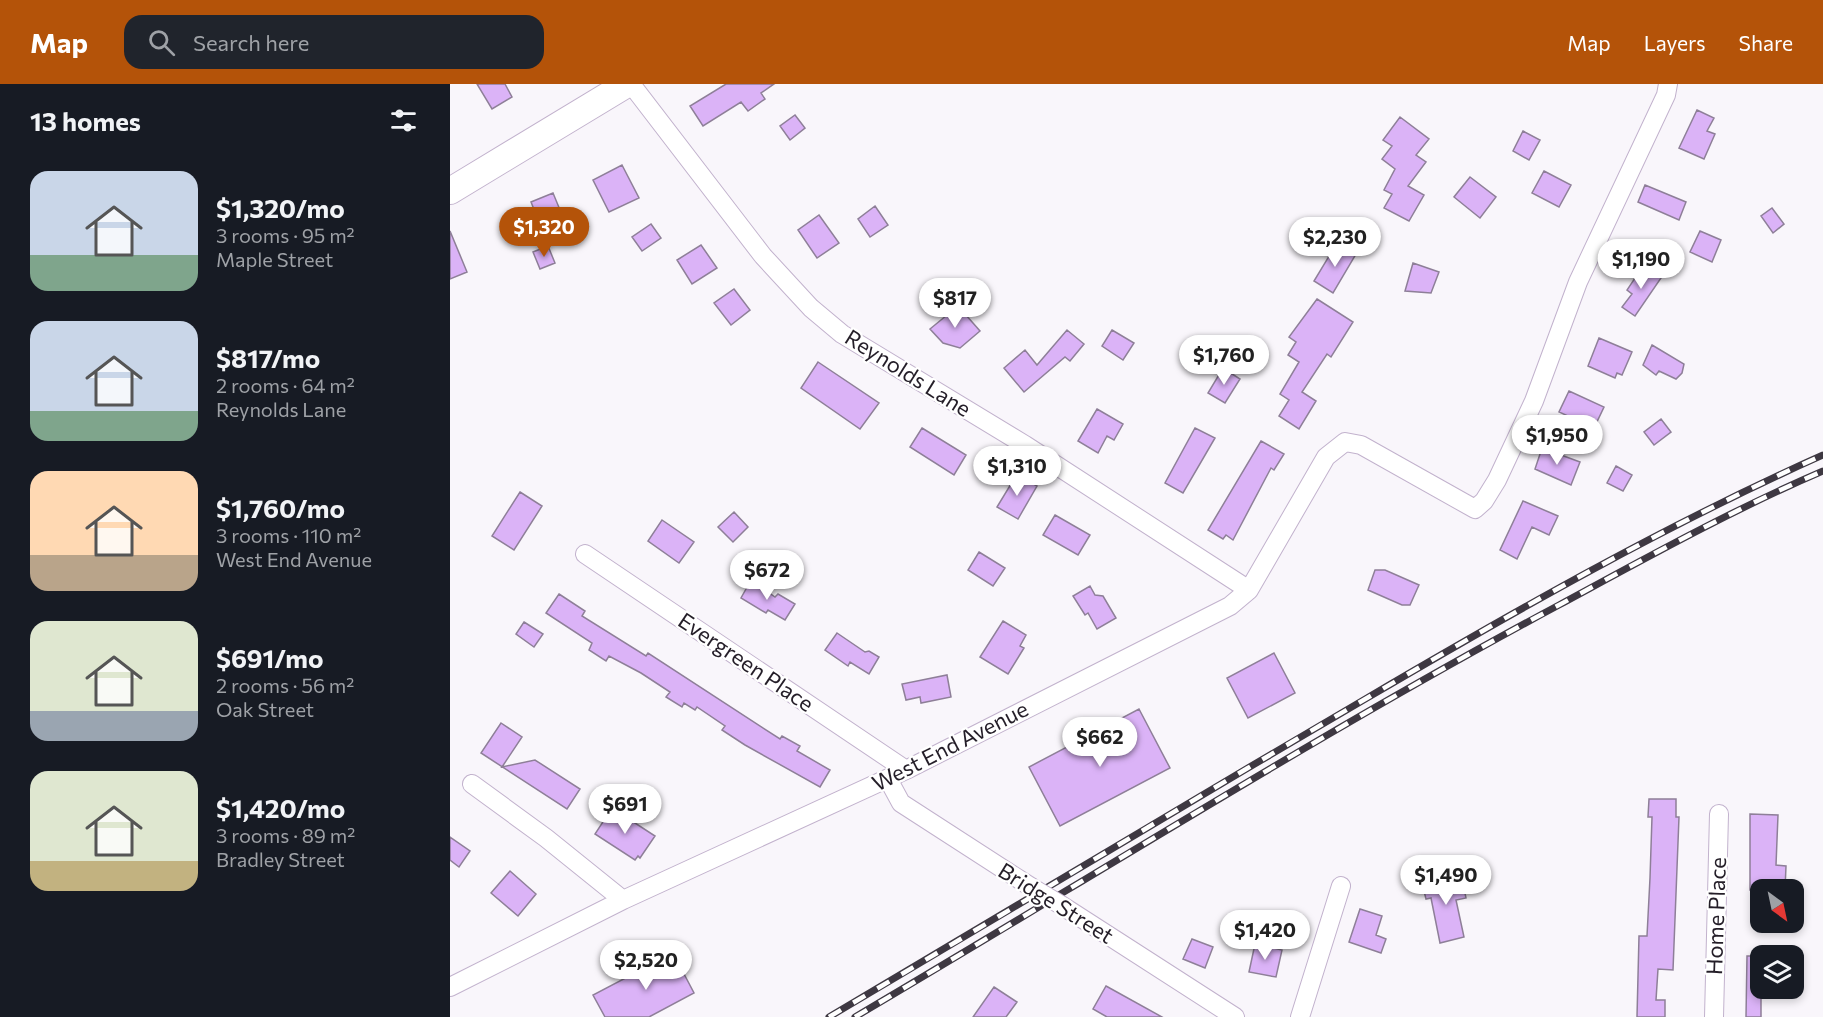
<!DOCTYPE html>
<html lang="en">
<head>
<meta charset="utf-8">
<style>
  :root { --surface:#171b24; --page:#20242c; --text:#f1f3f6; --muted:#9ea1a6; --accent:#b45309 }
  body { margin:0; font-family:Commissioner,sans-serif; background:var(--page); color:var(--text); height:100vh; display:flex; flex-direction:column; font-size:22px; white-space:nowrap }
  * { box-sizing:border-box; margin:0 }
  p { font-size:20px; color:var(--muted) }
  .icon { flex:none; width:33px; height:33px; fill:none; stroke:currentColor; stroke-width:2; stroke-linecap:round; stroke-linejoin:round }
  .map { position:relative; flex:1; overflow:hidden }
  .panel { display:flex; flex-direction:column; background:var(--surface); width:450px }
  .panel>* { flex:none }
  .needle { width:39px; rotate:147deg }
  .tools { position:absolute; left:1300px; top:795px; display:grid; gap:12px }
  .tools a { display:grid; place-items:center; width:54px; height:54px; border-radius:12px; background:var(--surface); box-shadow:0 3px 9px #0003; font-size:30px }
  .price { position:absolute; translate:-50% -51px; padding:0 14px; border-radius:21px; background:#fff; color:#222; font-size:20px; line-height:39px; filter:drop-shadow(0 2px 3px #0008) }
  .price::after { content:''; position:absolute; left:50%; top:36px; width:18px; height:14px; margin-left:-9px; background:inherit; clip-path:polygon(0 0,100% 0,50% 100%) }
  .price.selected { background:var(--accent); color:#fff }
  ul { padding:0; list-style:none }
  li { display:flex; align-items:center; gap:18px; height:150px; padding:0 30px }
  li span { display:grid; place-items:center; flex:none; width:168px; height:120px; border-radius:18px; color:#555 }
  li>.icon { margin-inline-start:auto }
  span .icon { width:72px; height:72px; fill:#fffc; stroke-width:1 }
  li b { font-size:26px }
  h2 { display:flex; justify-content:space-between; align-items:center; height:72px; padding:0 30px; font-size:26px }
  header { display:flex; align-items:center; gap:36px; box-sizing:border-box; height:84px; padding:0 30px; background:var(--accent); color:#fff }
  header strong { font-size:28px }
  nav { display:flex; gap:33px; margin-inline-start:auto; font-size:21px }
  .search { width:420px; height:54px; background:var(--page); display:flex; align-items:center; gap:15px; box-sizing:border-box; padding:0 21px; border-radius:18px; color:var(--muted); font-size:22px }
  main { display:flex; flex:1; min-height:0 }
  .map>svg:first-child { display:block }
  .building { fill:#dbb3f7; stroke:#8e7f98; stroke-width:1.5 }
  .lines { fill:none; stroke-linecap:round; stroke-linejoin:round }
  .street-casing { stroke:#c2b2cd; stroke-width:20 }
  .secondary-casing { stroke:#c2b2cd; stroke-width:28 }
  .street { stroke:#fff; stroke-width:18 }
  .secondary { stroke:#fff; stroke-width:26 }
  .rail-casing { stroke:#3e3842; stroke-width:7 }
  .rail { stroke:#fff; stroke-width:4.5; stroke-dasharray:14; stroke-linecap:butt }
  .street-bridge-casing { stroke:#c2b2cd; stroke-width:20; stroke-linecap:butt }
  .street-bridge { stroke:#fff; stroke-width:18 }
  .labels { text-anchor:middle; stroke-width:4.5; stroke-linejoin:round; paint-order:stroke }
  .street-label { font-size:22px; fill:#241e28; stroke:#fff }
</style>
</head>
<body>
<header>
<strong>Map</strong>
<div class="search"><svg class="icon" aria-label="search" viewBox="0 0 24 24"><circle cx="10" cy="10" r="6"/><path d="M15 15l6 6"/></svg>Search here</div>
<nav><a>Map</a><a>Layers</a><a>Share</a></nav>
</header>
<main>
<section class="panel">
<h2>13 homes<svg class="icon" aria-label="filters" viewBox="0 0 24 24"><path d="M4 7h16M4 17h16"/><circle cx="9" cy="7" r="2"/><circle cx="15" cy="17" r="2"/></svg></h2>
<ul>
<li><span style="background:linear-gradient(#c9d6e8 70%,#7fa58c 0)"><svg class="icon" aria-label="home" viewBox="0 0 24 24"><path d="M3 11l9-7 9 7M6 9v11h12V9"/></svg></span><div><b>$1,320/mo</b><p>3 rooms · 95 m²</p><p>Maple Street</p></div></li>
<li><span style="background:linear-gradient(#c9d6e8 75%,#7fa58c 0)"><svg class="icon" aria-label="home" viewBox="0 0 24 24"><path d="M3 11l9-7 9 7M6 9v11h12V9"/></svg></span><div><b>$817/mo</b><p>2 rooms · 64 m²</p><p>Reynolds Lane</p></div></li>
<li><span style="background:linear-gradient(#ffd9b3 70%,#b9a48a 0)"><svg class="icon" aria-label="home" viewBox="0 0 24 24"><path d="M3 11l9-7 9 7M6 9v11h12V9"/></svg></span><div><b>$1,760/mo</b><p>3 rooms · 110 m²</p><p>West End Avenue</p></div></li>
<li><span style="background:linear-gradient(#dfe7d0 75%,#9aa5b1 0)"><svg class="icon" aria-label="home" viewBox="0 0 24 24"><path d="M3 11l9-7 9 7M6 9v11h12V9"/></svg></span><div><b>$691/mo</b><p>2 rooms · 56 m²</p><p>Oak Street</p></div></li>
<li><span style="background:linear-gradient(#dfe7d0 75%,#c2b280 0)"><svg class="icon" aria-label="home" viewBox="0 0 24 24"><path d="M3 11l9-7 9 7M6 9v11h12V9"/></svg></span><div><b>$1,420/mo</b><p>3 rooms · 89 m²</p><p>Bradley Street</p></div></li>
</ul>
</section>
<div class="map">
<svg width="1373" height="933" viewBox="0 0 1373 933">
  <rect width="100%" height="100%" fill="#f9f6fb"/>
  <!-- building -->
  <path class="building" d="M27,0H55L62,13L42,25Z
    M276,0H324L311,9L315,15L298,27L291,18L253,42L240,22Z
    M1247,26L1264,34L1257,47L1265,50L1254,75L1229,64Z
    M345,31L355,44L340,56L330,42Z
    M950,33L979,55L966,71L976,78L958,102L974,111L959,137L934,124L942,110L934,106L945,85L932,75L942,62L933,56Z
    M1073,47L1090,56L1079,76L1063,67Z
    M172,81L189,114L159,128L143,96Z
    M1094,87L1121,101L1109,123L1082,109Z
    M1020,93L1046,113L1030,134L1004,113Z
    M1195,101L1236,118L1229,136L1188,118Z
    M103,109L115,138L87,150L77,126L83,123L81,118Z
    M425,122L438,141L420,153L408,135Z
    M1322,124L1334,140L1323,149L1311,132Z
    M369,131L389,159L367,174L348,146Z
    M201,140L211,154L192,167L182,153Z
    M0,147L17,188L0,195Z
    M1250,147L1271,156L1262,178L1240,168Z
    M887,159L906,170L883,209L864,197Z
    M251,161L267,184L242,200L227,176Z
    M98,162L105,179L90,185L83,168Z
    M963,179L989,188L981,209L955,207Z
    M1193,182L1211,194L1185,232L1172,223L1182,210L1177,206Z
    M284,205L300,226L281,241L264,219Z
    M867,215L903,238L881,273L877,270L852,308L866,317L849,345L829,332L839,316L830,310L849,278L838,271L846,258L839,253Z
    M508,222L530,247L510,264L493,259L480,245Z
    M617,246L634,260L620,277L615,273L574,308L554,284L575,266L587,281Z
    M662,246L684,259L673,276L652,262Z
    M1149,254L1182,268L1172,291L1167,289L1165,294L1138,282Z
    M1202,261L1234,280L1232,289L1226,295L1209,287L1206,291L1193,281Z
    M368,278L429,319L410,345L351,304Z
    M773,284L790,295L775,319L758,309Z
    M1119,307L1154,323L1144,344L1109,328Z
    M647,325L673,340L664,356L657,352L648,369L628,357Z
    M1211,335L1221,348L1204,361L1194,348Z
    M472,344L516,371L504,391L460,363Z
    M745,344L765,354L733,409L715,399Z
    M811,357L834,370L824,386L821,384L783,456L776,451L773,455L758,446Z
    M1092,364L1130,378L1121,401L1085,385Z
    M1166,382L1182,391L1173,407L1157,399Z
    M567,390L587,402L568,435L547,423Z
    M70,408L92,422L64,466L42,452Z
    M1073,417L1108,432L1099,451L1082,443L1067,475L1050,466Z
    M284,428L298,443L283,458L268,443Z
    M605,431L640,451L628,471L593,451Z
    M212,436L244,458L229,479L198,457Z
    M529,468L555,484L543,502L518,486Z
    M925,486H935L969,501L960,521H952L918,506Z
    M301,496L325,513L328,510L345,520L335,536L318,526L316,529L291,514Z
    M640,502L645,511L653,512L666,534L647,545L638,529L635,531L623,512Z
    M109,510L135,527L132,532L196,572L198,569L330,655L332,652L350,662L347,667L380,686L370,703L295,661L272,646L275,642L247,623L245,626L234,619L232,623L216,613L220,608L191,589L159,572L156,577L139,566L142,559L96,529Z
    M553,537L576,551L570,562L574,564L558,590L530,573Z
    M74,538L93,550L84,563L66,550Z
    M387,549L415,568L419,567L429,573L419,590L400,578L398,582L375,566Z
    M824,569L845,609L798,634L777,594Z
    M497,591L501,613L471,619L470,613L456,616L452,600Z
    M689,625L720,684L610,742L579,683Z
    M51,639L72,653L52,683L85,676L130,705L117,725L31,669Z
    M1199,715H1226V733H1229L1223,886L1208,885L1206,916H1215V933H1187L1189,852H1197L1200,794L1202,733H1198Z
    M162,724L205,752L190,774L188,772L185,776L145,750Z
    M1300,730L1328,731L1326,781L1336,782L1335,806H1300Z
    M0,753L20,767L9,783L0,776Z
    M60,787L86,810L68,832L41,809Z
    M1011,790L1016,814L1006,816L1014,853L990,859L981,814L976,815L972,799Z
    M910,825L932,832L926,851L936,855L931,869L899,858Z
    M742,855L763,863L755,884L733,875Z
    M805,860L832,866L826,893L799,888Z
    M223,869L244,909L199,933H155L143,911Z
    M1297,872H1311V933H1296Z
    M656,902L712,933H657L643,925Z
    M544,903L567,918L556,933H523Z"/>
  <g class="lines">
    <defs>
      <path id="street" d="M181,0L313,172L361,224L392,250L575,361L799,506
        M135,470L456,686
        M438,695L451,719L581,803
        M22,700L96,754L173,816
        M611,821L785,933
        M0,903L173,816L456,686L780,522L799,506L876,373L895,358L911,361L1025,425L1034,417L1047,396L1084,317L1128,198L1216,11L1218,0
        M850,933L891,802
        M1264,933L1269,730"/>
      <path id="secondary" d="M0,107L177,0"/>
    </defs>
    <!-- street casing -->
    <use href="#street" class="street-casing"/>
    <!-- secondary casing -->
    <use href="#secondary" class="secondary-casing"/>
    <!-- street -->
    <use href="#street" class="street"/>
    <!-- secondary -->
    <use href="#secondary" class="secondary"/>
    <defs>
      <path id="rail" d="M379,933C559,827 737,719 917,614C1065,527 1216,441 1373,371
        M405,933C639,795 870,649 1109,521C1196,474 1282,426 1373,387"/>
    </defs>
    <!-- rail casing -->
    <use href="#rail" class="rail-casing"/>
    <!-- rail -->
    <use href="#rail" class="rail"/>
    <defs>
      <path id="street-bridge" d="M581,803L611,821"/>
    </defs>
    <!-- street-bridge casing -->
    <use href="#street-bridge" class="street-bridge-casing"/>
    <!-- street-bridge -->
    <use href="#street-bridge" class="street-bridge"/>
  </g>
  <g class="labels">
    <!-- street labels -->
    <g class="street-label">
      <text transform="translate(458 289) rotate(32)" y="8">Reynolds Lane</text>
      <text transform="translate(296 578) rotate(34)" y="8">Evergreen Place</text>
      <text transform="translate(500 662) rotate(-27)" y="8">West End Avenue</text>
      <text transform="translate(606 819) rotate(32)" y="8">Bridge Street</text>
      <text transform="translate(1266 832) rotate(-88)" y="8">Home Place</text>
    </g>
  </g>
</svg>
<div class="tools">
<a><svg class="needle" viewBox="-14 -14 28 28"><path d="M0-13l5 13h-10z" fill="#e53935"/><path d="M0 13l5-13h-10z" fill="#9ea1a6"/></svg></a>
<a><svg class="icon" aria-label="layers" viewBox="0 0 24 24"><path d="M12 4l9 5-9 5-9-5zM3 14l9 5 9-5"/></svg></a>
</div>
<b class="price selected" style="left:94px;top:174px">$1,320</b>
<b class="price" style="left:885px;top:184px">$2,230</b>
<b class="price" style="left:1191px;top:206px">$1,190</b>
<b class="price" style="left:505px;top:245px">$817</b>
<b class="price" style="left:774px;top:302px">$1,760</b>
<b class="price" style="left:1107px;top:382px">$1,950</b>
<b class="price" style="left:567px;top:413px">$1,310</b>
<b class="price" style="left:317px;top:517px">$672</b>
<b class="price" style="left:650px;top:684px">$662</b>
<b class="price" style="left:175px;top:751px">$691</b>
<b class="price" style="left:996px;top:822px">$1,490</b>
<b class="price" style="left:815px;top:877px">$1,420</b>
<b class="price" style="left:196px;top:907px">$2,520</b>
</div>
</main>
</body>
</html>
